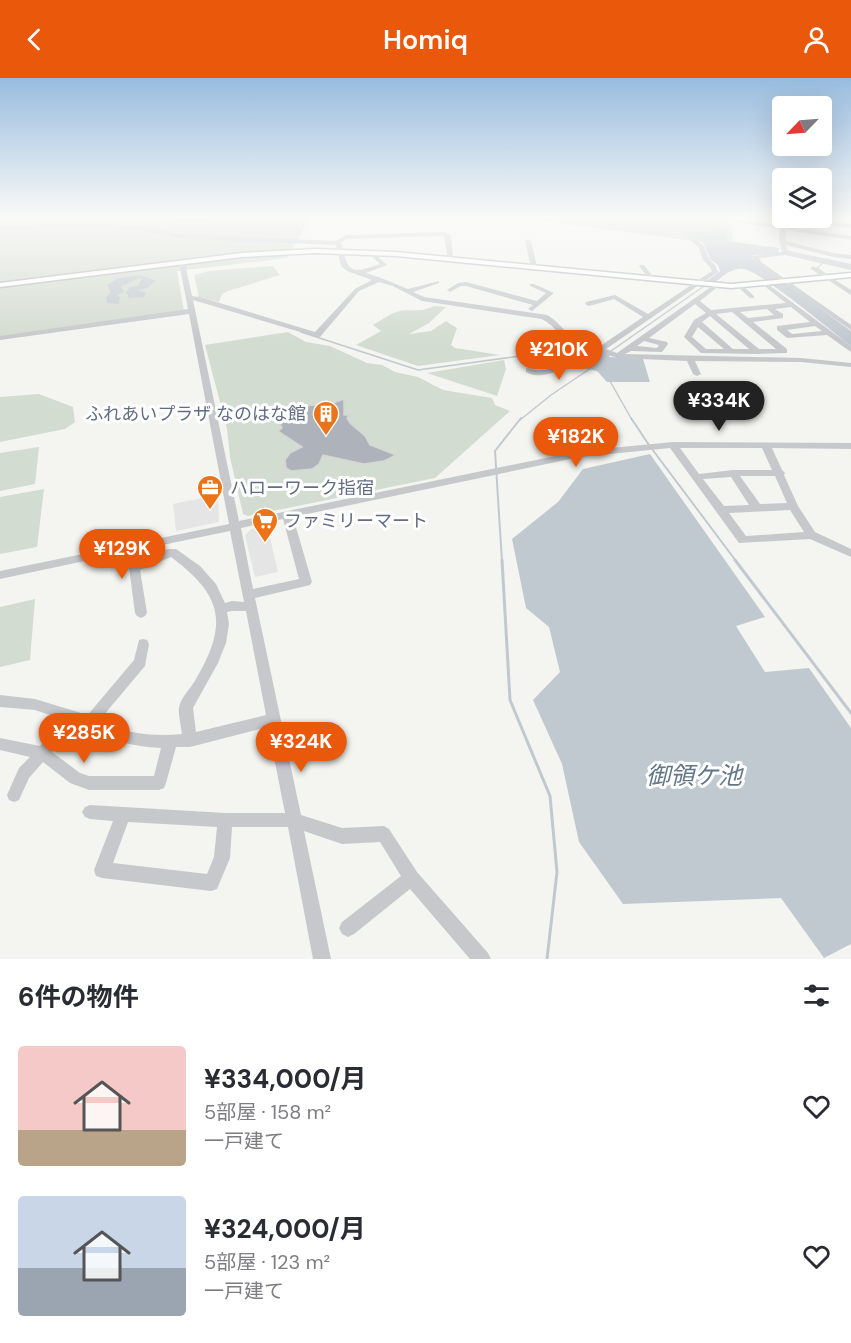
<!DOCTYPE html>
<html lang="ja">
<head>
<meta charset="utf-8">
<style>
  :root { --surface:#fff; --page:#f7f7f7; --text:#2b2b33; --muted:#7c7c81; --accent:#ea580c }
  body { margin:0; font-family:"DM Sans","Noto Sans JP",sans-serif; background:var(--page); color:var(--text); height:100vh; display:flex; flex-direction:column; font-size:22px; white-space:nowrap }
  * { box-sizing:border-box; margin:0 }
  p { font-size:20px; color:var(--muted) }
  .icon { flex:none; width:33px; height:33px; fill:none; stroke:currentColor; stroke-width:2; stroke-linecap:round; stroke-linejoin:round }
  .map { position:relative; height:881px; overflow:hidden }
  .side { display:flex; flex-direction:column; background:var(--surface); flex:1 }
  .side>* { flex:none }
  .needle { width:39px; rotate:245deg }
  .controls { position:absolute; left:772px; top:18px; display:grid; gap:12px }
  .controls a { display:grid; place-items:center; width:60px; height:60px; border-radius:6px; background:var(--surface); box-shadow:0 6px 24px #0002; font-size:30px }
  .price { position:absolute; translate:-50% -51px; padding:0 14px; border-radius:21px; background:var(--accent); color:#fff; font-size:20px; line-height:39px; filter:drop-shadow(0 2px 3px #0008) }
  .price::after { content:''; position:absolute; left:50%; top:36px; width:18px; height:14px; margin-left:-9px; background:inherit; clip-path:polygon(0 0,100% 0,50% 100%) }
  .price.active { background:#222; color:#fff }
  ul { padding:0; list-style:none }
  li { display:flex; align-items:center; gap:18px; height:150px; padding:0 18px }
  li span { display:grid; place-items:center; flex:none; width:168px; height:120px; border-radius:6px; color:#555 }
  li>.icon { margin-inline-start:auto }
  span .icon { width:72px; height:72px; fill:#fffc; stroke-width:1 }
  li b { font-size:26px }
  h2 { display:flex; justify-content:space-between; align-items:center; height:72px; padding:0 18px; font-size:26px }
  header { display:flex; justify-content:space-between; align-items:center; height:78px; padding:0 18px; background:var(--accent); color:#fff; font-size:27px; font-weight:600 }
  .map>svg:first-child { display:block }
  .built { fill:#e4e5e4 }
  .green { fill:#d3dcd1 }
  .water { fill:#c1c9d0 }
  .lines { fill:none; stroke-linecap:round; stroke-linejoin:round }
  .stream-far2 { stroke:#c1c9d0; stroke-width:1.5 }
  .stream-far1 { stroke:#c1c9d0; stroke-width:2 }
  .stream { stroke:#c1c9d0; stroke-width:3 }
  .river { fill:#c1c9d0; fill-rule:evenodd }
  .building { fill:#aeb3bb; stroke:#d5d6d3; stroke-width:1.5 }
  .major-casing { stroke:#b6b9be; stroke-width:3 }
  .minor { fill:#c6c8cc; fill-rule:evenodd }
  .major { fill:#fff; fill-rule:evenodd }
  .labels { text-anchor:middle; stroke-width:6; stroke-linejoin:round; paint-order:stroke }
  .poi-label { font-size:18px; fill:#626d83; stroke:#fff; text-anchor:start }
  .near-water-label { font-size:24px; font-style:italic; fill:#627687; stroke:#fff }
</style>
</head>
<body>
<header><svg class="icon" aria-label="back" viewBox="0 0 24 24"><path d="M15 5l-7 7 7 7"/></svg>Homiq<svg class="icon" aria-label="person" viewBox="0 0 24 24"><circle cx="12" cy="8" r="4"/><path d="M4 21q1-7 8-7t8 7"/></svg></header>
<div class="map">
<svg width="851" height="881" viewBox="0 0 851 881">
  <rect width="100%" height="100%" fill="#f4f5f0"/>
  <!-- built -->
  <path class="built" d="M218,417L219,444L176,453L173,426Z
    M267,447L278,494L255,499L245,457L251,451Z"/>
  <!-- green -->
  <path class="green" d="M0,138H311L287,180L177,193L184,233L0,259Z
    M504,138H731L733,168Z
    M273,188L280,197L228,213L222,216L219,224L199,219L194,197L209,193Z
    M434,228L446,229L429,245L409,256L431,253L446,243L457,250L451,267L455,270L500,277L418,288L356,267L381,253L373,247C382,242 390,235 400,233C413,231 421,235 434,228Z
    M288,254L306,264L330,268L367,285L382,287L395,294L418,299L443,312L492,320L495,327L510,333L435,400L248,438L243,436L230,379L227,351L205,267Z
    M504,282L506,291L497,318L427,295Z
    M39,316L73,329L75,344L65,351L0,364V319Z
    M39,369L35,406L0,413V375Z
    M44,411L37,469L0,476V419Z
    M35,521L30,582L0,589V529Z"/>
  <!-- water -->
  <path class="water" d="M682,138H692L699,144L726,153L728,163L779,170L778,176L753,177L752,180L851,253V268C831,253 763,195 744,191C733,189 723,198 715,204L707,203L720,193L718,187L710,181L704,166L684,150L691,144Z
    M141,197L156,203L147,210L137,212L146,215L144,219L128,220V216H125L130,209L138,208L142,201L140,200L121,208L124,214L117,217L120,219L119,226L107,225L106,220L111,214L107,207L118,200Z
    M602,275L610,277L609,279L643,281L650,304H607L597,293L584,290L587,286L575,283L583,276L595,278Z
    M650,376L765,539L736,548L765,594L809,590L851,650V866L824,880L781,820L623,826L579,764L562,686L533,622L560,594L549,549L526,530L512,461L558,424L583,391Z"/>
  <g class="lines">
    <!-- stream-far2 -->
    <path class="stream-far2" d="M827,197L817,190L828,181
      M301,254L418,292L520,278L573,277
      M611,273L707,206
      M610,303L632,342
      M520,342L551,317L591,290"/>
    <!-- stream-far1 -->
    <path class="stream-far1" d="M631,340L649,367
      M652,371L736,483
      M502,483L495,373L521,340"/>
    <!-- stream -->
    <path class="stream" d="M502,482L510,622L550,718L557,794L547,881
      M735,482L851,635"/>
    <!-- river -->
    <path class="river" d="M785,172L851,186V190L785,176Z"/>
  </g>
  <!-- building -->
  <path class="building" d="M164,138H216L212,144L177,145V143L164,144Z
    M344,321V337H349L347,340L350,345L365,358L370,367L396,377L384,383L364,386L323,377L319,386L312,391L291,393L286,390L285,382L290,375L302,369L278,353L282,350L277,339L255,331L316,327L319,330Z"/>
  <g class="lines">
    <defs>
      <path id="major" d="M316,171L396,174L731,206L851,195V199L731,210L396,178L316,175L242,179L0,209V205L242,175Z"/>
    </defs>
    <!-- major casing -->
    <use href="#major" class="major-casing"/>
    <!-- minor -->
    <path class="minor" d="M676,138H683L690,143V145L684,148V150L704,168L709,181L715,187L718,194L606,271L617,275L715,206L720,207L700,223L711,232L786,225L763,207V205L765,204L851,268V274L827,257L787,260L777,252V248L810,244L791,229L775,231L783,236V240L753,244L787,271V275L758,276L701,275L684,259L694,242L706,235L695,226L649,260L667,264L668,266L662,274L631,273L625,276L801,280L851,285V289L801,284L695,283L701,296L697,298L693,296L687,283L618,280L601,275L594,278L583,275C572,289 542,304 526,294V290C530,290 532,292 536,292C550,294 569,283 577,273C563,264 557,249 542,241L422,223L393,208L379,204L359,213L320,259H317L193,222L239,443L580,373L673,364L851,365V371L772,370L782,392L785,395L784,397L798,428L815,454L851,471V479L810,461L739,465L670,370L580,379L293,439L312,504L310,507L306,508L255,520L301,737L342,750L384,748L389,751L417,794L488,875L491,881H470L410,811L354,856L348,859L342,856L339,850L342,844L401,798L380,764L342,766L304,753L331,881H313L288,749H232L230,780L217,811L211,813L102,800L96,798L94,792L113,743L90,741L85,739L82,734L85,729L90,727L225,735H285L268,649L190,669H176L166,705L164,710L159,712H89L70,705L43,684L29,700L19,722L14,724L9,722L7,717L19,690L30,679L0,672V660L40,668L64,642L35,632L0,629V617L35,621L81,635L86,639L134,582L139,562L143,561L147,562L149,566L145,588L98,644C126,655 153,659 182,656C181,648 178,636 179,629C181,619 192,609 196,601C229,545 222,517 171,479L140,492L147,535L145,538L141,540L137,538L135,535L127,474L0,501V493L229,446L189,236L0,262V258L188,231L179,185L182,183L185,185L192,218L200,219L315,254L355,211L372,202L347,193L341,188L336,167L177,160C120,144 59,150 0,152V148C57,146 122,140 177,156L335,163L347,157L444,154L451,157L453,182L448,181L444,158L348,161L341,164C348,194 349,197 380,186L367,174L372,173L387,187L366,195L381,200L408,211L439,203V205L413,214L424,219L547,237C565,247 572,268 593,273L643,239L614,221L589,228L585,226L586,224L615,217L648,236L712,193L710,189L703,182L699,170L678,150L679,146L684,144ZM767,231L774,237L748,240L740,234ZM732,234L776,271H759L716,236ZM710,238L749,271H733L702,244ZM815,248L822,253L792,256L787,252ZM698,249L724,271H706L692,259ZM644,263L659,267L657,270L637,268ZM680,370H762L772,392H733L699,396ZM740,398H775L787,425L760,426ZM731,399L749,427L724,428L703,401ZM790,432L804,454L746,458L729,435ZM283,441L299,501L253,511L241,450ZM230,453L244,524L232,523L225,525L216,506L200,488L176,471H168L138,484V472ZM232,533H246L266,637L196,654L193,630L218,585L226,565L229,546L227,534ZM77,648C104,660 131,669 161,670L154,698H89L80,695L52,674ZM128,744L217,749L214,779L207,796L113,785Z
      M700,138H717L781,148L782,141L784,140L851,146V150L788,143L787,149L851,158V162L786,152V163L833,175L851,177V181L833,179L786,167L788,174L851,188V192L785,177L759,180L761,184L851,247V252L757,186L752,179L753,178L782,174L779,160L780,151Z
      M528,161L531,163L537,189L534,191L531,189L525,163Z
      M640,187H644L654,200L653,201H649L639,188Z
      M813,188L851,212V217L811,191V189Z
      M466,204L537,223L546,215L530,208V206H534L554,215L532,233L528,231L533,227L466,208H461L450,214L447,212L458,205Z
      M738,207H742L754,218V220H750L738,209Z"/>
    <!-- major -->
    <use href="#major" class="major"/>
  </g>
  <!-- sky -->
  <linearGradient id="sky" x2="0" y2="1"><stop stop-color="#98bcde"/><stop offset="0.53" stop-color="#fafaf8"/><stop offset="1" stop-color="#fafaf8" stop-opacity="0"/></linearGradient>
  <rect width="851" height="262" fill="url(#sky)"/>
  <!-- icons -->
  <defs>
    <symbol id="building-pin" viewBox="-11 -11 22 30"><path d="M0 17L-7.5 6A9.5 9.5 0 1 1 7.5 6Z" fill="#eb7419" stroke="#fff"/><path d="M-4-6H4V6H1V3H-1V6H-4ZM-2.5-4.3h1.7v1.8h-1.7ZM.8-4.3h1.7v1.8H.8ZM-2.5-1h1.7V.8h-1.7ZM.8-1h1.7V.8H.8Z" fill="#fff"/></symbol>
    <symbol id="office-pin" viewBox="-11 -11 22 30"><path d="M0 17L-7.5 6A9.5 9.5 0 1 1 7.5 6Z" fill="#eb7419" stroke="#fff"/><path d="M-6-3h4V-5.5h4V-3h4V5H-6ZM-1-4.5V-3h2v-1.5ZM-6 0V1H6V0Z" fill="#fff"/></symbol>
    <symbol id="supermarket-pin" viewBox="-11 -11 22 30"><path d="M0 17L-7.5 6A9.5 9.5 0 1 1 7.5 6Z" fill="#eb7419" stroke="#fff"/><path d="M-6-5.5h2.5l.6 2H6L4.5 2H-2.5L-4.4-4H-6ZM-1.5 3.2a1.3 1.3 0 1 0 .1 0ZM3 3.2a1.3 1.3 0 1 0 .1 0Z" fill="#fff"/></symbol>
  </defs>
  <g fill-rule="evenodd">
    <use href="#building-pin" x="311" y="321" width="30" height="40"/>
    <use href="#office-pin" x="195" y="395" width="30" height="40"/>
    <use href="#supermarket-pin" x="250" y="428" width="30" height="40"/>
  </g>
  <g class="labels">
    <!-- poi labels -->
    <g class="poi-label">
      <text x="306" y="342" text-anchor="end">ふれあいプラザ なのはな館</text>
      <text x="230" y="416">ハローワーク指宿</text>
      <text x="284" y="449">ファミリーマート</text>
    </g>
    <!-- near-water labels -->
    <g class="near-water-label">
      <text x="694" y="706">御領ケ池</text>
    </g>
  </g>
</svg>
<div class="controls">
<a><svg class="needle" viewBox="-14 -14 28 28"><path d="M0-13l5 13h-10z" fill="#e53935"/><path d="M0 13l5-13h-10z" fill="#7c7c81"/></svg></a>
<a><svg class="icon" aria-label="layers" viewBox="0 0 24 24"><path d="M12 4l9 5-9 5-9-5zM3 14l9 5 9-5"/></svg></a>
</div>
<b class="price" style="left:559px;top:303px">¥210K</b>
<b class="price active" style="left:719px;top:354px">¥334K</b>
<b class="price" style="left:576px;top:390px">¥182K</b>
<b class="price" style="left:122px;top:502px">¥129K</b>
<b class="price" style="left:84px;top:686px">¥285K</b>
<b class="price" style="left:301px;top:695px">¥324K</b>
</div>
<section class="side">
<h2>6件の物件<svg class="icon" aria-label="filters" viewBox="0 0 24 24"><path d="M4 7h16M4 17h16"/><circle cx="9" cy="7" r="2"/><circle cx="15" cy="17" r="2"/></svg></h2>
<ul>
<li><span style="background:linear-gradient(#f6c9c9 70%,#b9a48a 0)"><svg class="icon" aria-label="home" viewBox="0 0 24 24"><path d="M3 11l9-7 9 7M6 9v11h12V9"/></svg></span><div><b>¥334,000/月</b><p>5部屋 · 158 m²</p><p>一戸建て</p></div><svg class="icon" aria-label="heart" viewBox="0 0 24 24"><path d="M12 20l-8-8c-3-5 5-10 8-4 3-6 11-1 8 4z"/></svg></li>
<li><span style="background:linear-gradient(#c9d6e8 60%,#9aa5b1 0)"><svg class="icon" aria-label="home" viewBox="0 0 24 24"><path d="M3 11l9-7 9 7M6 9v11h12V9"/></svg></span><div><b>¥324,000/月</b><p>5部屋 · 123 m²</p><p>一戸建て</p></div><svg class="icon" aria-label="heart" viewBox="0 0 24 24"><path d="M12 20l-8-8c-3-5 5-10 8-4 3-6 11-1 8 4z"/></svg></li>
</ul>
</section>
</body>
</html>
